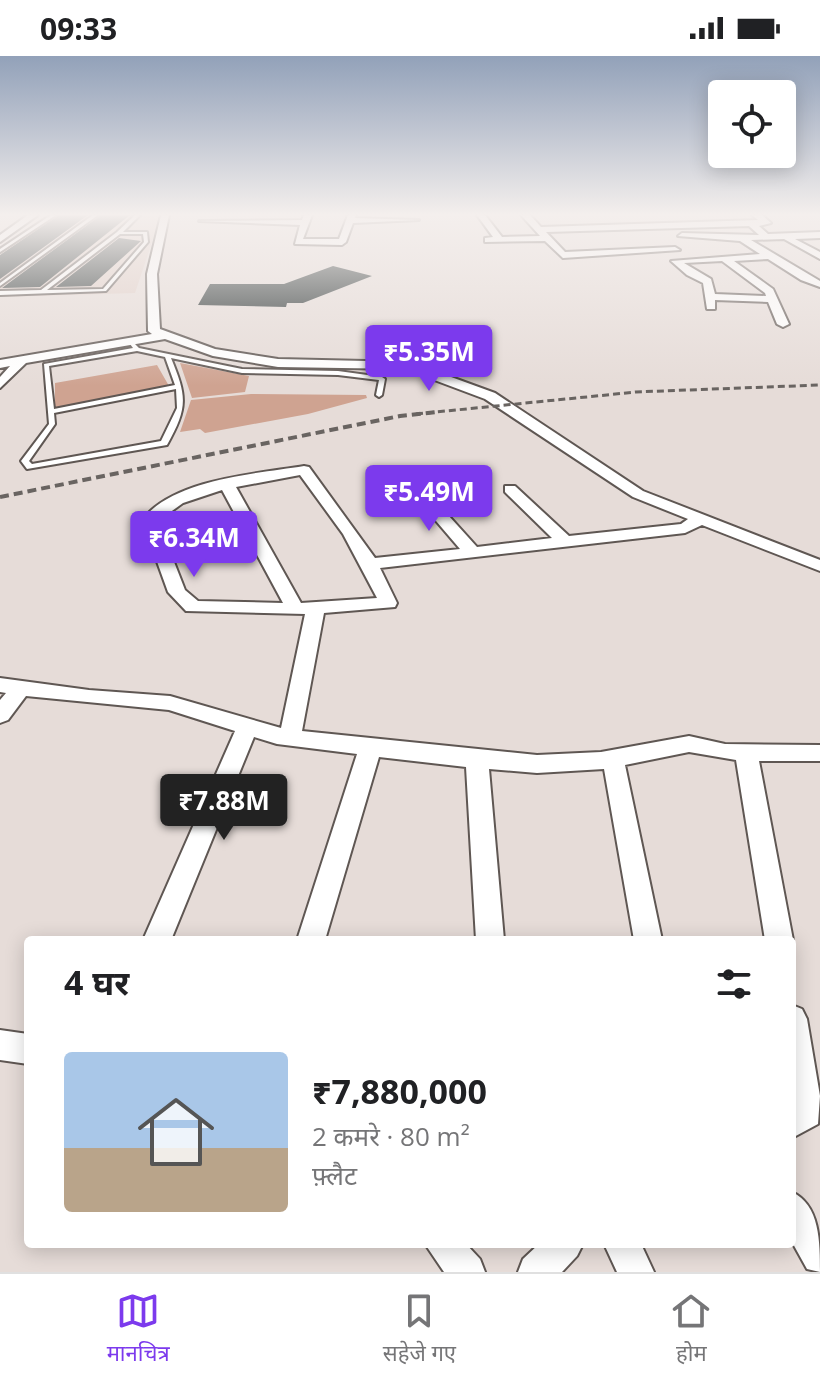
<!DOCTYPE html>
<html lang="hi">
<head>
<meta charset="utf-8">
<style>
  :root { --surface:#fff; --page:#f2f2f2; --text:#202124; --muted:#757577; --line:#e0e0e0; --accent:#7c3aed }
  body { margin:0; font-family:"Open Sans","Noto Sans Devanagari",sans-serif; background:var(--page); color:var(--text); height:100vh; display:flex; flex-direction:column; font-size:30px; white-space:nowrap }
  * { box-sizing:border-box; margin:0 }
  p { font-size:26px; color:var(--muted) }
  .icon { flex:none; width:44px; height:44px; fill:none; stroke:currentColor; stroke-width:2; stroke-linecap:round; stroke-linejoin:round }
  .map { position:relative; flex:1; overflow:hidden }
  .side { position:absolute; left:24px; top:880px; width:772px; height:312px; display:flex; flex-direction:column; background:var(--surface); border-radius:8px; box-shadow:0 4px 20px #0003 }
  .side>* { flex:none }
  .fabs { position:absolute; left:708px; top:24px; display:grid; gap:16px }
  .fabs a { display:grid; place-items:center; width:88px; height:88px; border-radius:8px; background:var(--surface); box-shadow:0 4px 20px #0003; font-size:40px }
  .price { position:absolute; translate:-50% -68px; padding:0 18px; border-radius:8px; background:var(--accent); color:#fff; font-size:26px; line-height:52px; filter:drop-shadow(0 2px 4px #0008) }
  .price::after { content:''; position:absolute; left:50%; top:48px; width:24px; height:18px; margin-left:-12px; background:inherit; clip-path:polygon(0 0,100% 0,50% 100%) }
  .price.current { background:#222; color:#fff }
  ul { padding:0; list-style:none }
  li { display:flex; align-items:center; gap:24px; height:200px; padding:0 40px }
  li span { display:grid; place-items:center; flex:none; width:224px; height:160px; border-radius:8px; color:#555 }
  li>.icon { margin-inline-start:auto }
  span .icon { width:96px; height:96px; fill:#fffc; stroke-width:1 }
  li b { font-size:34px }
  h2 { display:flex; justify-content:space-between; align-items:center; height:96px; padding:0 40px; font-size:34px }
  .status { display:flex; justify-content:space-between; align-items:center; height:56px; padding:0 40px; background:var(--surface); direction:ltr }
  .status svg { height:22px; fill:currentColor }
  .tabs { display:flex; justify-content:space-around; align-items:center; height:112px; border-top:2px solid var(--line); background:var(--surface); font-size:22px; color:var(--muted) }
  .tabs a { display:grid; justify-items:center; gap:4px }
  .tabs .current { color:var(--accent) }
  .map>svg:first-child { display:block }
  .built { fill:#e0cec7 }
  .green { fill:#cfa391 }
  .building { fill:#293232 }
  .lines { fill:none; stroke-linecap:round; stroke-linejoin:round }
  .lane-casing { stroke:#5f5753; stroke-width:4 }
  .street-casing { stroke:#5f5753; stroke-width:4 }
  .lane { fill:#fff; fill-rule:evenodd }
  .street { fill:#fff; fill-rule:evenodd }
  .rail-far1 { stroke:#696461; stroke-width:3; stroke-dasharray:7 4; stroke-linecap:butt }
  .rail { stroke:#696461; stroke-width:4; stroke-dasharray:9 5; stroke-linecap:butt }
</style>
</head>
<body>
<div class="status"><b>09:33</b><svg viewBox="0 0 49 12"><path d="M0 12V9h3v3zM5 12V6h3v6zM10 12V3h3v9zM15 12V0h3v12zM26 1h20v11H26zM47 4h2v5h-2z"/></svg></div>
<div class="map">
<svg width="820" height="1216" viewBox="0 0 820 1216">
  <rect width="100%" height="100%" fill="#e6dcd8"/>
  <!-- built -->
  <path class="built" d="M48,159H150L159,165L135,237L0,241V193Z"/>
  <!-- green -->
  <path class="green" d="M180,307L249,320L245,336L192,342Z
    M157,309L169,330L55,352V327Z
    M251,338L366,339L367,342L308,358L205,377L200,373L180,376L191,344Z"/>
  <!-- building -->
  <path class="building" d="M59,159H88L0,223V199Z
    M101,159H130L40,231L2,232Z
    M119,182L141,185L91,230L56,231Z
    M333,210L372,220L303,247H287L286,251L198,249L210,228H284Z"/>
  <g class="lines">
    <defs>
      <path id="lane" d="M51,159H56L0,196V193Z
        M93,159H98L0,230V227Z
        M135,159H140L123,176H147L148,186L106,235L0,239V235L41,234L117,176ZM120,178H143L144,186L103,233L47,234Z
        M133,286L139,292L242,313L338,315L382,321L385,323L382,339L379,341L376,339L379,324L338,319L242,317L171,302C187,341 188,351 167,389L27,413L21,405L49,368L44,308L133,292L130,288ZM137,295L165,301L175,329L54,353L49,310ZM176,333L177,352L161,385L32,408L29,405L55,368L54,357Z"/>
      <path id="street" d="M28,159H38L0,186V179Z
        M161,159H169L157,218L160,273L215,293L278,303L410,306L495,337L643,435L820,504V515L702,469L685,477L380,512L397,547L395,551L324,557L302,675L537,699L601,696L689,680L725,688L820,689V705H759L793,884L792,885L765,884L736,704L689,696L625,709L662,884H634L604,713L537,717L489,713L504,884H476L466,711L379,701L325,884H297L357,698L277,688L254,681L171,884H143L235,675L169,654L26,640L8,664L0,667V644L6,637L0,636V622L89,634L170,640L281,672L305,558L186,555L168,536L142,464C174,423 255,418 304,410L309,411L375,502L460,493L407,431L415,426L420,428L477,491L552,482L505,436V430H515L569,480L681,468L688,463L633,441L485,343L405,313L278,311L213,300L165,283L26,307L0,332V321L10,310L0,312V304L152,278L148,275L147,218ZM300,419L343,478L377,542L301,547L236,431ZM222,434L283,547L198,545L185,534L158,465L183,447Z
        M304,159H312L303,183H339L348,159H356L355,162L419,164L353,167L346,186L342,189L295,188L300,169L199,165L302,164Z
        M477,159H485L502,181L540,180L521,159H530L541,171L758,164L752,159H762L771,167L759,170L768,178L820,176V182L795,183L820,196V203L784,183L751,184L820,225V231L801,224L768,203L734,205L773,233L789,268L783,271L777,268L768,246L715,244V253H707L703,227L687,219L671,205L760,198L740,185L678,180L682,177L759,179L749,170L546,176L565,196L675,191L680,194L563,202L545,185L485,186V182L493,181ZM722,205L765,237L766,240L715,238L711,223L684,207Z
        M792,949L802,953L807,963L820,1040L818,1068L792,1082Z
        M0,974L28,978V1008L0,1004Z
        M792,1136C820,1149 820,1186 820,1216L807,1213L792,1186Z
        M425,1188H466L480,1203L485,1216H444Z
        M539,1188H583L577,1200L562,1216H518L523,1203Z
        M604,1188H641L654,1216H617Z"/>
    </defs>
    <!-- lane casing -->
    <use href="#lane" class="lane-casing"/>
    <!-- street casing -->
    <use href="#street" class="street-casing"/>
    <!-- lane -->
    <use href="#lane" class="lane"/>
    <!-- street -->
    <use href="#street" class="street"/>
    <!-- rail-far1 -->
    <path class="rail-far1" d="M416,358L636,336L820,329"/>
    <!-- rail -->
    <path class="rail" d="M0,441L400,360L436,356"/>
  </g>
  <!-- sky -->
  <linearGradient id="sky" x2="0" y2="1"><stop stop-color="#92a1b9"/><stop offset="0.48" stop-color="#f4efed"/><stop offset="1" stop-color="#f4efed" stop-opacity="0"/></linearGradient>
  <rect width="820" height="330" fill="url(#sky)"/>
</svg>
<div class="fabs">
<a><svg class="icon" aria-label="locate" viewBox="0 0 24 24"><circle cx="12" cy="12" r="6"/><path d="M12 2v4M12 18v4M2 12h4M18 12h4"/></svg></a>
</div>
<b class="price" style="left:429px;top:337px">₹5.35M</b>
<b class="price" style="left:429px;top:477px">₹5.49M</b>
<b class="price" style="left:194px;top:523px">₹6.34M</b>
<b class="price current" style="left:224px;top:786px">₹7.88M</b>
<section class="side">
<h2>4 घर<svg class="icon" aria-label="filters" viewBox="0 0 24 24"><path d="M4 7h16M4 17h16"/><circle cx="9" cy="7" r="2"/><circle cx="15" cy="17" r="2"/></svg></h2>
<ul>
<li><span style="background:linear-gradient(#a9c7e8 60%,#b9a48a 0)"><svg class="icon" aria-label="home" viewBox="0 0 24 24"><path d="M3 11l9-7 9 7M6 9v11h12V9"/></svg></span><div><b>₹7,880,000</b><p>2 कमरे · 80 m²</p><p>फ़्लैट</p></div></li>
</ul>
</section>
</div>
<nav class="tabs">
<a class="current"><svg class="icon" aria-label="map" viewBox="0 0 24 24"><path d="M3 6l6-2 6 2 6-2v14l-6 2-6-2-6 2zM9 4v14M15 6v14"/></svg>मानचित्र</a>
<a><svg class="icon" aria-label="saved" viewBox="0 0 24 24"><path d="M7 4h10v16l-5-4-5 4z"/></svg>सहेजे गए</a>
<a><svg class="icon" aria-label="home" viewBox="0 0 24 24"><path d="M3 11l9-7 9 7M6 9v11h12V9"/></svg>होम</a>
</nav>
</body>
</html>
